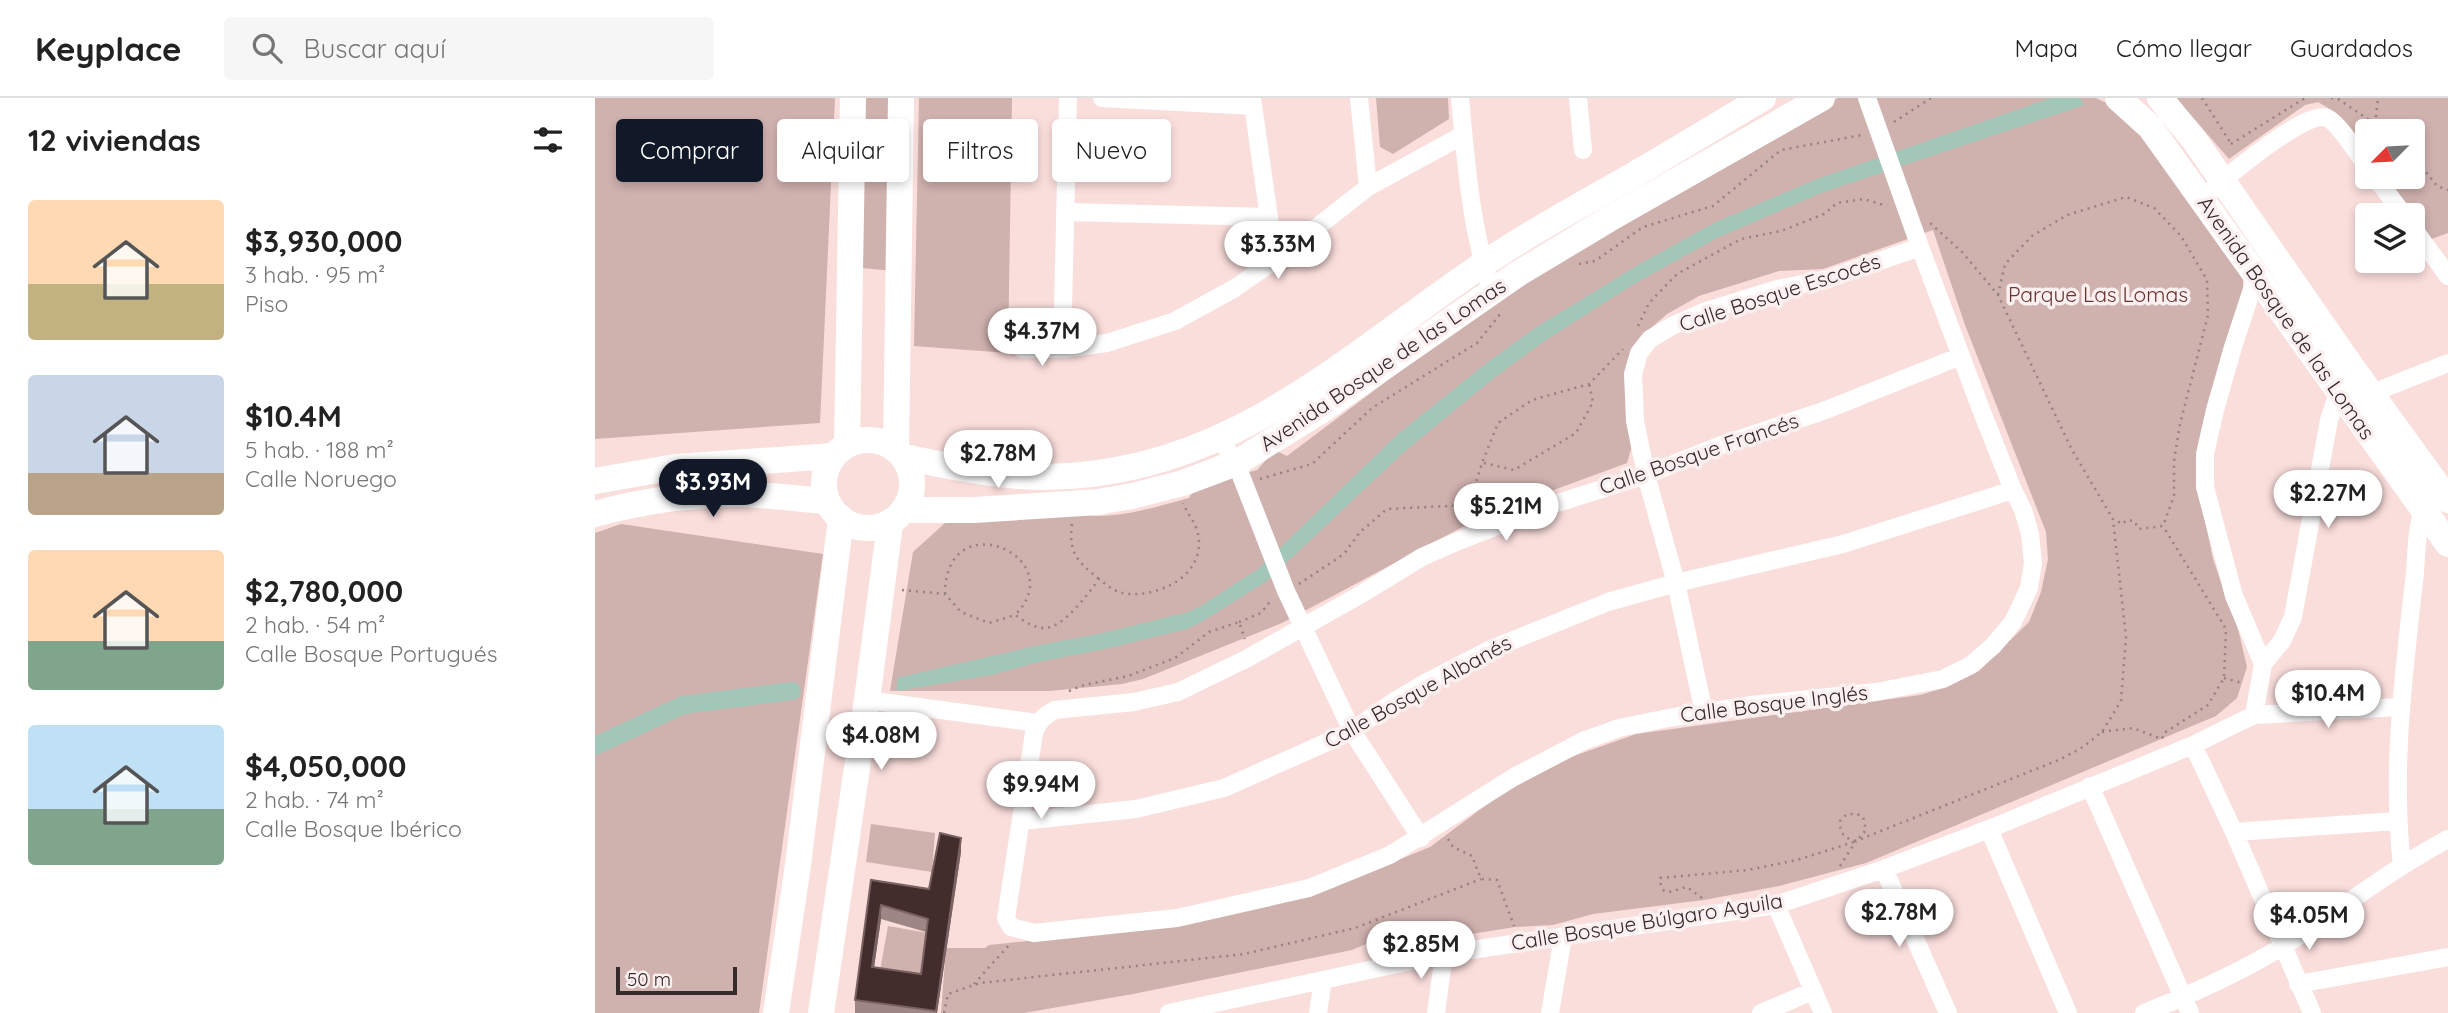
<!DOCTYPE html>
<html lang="es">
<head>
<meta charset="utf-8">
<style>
  :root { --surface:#fff; --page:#f6f6f6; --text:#222; --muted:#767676; --line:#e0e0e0; --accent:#111827 }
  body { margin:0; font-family:Quicksand,sans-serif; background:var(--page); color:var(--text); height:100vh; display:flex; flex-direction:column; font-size:26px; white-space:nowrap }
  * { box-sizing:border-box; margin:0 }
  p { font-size:23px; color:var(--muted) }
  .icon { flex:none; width:38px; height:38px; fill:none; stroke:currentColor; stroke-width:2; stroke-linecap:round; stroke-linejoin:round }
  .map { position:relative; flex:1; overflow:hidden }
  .drawer { display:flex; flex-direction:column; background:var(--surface); width:595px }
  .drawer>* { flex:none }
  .top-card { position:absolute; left:21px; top:21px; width:665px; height:63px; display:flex; gap:14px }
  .needle { width:46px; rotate:246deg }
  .buttons { position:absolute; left:1760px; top:21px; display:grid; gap:14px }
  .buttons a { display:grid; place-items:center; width:70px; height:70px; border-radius:7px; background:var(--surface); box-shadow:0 4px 10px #0003; font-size:35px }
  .scale { position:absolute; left:21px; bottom:18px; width:121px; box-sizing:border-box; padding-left:7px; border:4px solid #342a29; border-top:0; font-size:19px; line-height:24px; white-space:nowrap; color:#342a29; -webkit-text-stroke:5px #fbf0ef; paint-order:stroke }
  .price { position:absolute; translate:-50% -60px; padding:0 16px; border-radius:24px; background:#fff; color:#222; font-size:23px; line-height:46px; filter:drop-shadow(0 2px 4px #0008) }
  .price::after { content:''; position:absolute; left:50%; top:42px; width:21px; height:16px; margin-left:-10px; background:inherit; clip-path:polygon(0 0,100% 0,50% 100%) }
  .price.on { background:var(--accent); color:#fff }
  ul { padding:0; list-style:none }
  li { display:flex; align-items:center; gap:21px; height:175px; padding:0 28px }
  li span { display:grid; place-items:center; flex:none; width:196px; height:140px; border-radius:7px; color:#555 }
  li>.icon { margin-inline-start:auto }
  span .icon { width:84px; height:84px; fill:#fffc; stroke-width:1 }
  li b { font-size:30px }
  h2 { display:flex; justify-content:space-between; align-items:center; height:84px; padding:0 28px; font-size:30px }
  .chip { padding:0 24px; border-radius:7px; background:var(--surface); box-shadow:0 4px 10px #0003; font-size:24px; line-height:63px }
  .chip.on { background:var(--accent); color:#fff }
  header { display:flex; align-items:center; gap:42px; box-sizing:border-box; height:98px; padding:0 35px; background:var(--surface); border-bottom:2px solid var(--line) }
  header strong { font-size:33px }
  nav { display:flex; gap:38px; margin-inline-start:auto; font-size:24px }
  .search { width:490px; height:63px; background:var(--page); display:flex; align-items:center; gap:18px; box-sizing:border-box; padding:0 24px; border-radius:7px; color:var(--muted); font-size:26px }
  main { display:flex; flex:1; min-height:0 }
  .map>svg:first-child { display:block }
  .green { fill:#cfb1ae }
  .water { fill:#a2c7b9 }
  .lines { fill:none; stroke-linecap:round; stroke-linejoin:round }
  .canal { stroke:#a2c7b9; stroke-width:18 }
  .path { stroke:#958281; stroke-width:2.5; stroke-dasharray:2 5; stroke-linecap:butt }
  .street { stroke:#fff; stroke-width:18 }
  .secondary { stroke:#fff; stroke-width:26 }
  .wall { fill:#9e8684; fill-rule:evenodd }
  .shaded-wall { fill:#796261 }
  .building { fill:#422d2c; stroke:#796261; stroke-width:2; fill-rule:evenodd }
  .labels { text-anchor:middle; stroke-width:7; stroke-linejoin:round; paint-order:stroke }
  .street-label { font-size:21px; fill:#342a29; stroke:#fbf0ef }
  .park-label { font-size:21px; fill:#673331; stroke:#fbf0ef }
</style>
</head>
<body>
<header>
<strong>Keyplace</strong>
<div class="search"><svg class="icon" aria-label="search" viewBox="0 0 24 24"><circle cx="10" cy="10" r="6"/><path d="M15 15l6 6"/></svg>Buscar aquí</div>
<nav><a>Mapa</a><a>Cómo llegar</a><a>Guardados</a></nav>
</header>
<main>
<section class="drawer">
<h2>12 viviendas<svg class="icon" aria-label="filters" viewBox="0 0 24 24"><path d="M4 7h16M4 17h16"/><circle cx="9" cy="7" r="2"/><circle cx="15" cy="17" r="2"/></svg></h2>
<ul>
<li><span style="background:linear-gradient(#ffd9b3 60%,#c2b280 0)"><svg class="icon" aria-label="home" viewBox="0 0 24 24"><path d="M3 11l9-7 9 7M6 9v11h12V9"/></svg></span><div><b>$3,930,000</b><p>3 hab. · 95 m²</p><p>Piso</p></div></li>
<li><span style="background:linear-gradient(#c9d6e8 70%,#b9a48a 0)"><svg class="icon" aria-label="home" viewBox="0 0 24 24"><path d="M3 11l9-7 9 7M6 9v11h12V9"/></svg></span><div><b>$10.4M</b><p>5 hab. · 188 m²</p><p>Calle Noruego</p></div></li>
<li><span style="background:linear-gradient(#ffd9b3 65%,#7fa58c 0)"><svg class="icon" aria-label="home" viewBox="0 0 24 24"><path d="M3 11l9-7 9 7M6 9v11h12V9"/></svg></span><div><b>$2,780,000</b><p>2 hab. · 54 m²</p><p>Calle Bosque Portugués</p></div></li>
<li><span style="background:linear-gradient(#bfe0f5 60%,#7fa58c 0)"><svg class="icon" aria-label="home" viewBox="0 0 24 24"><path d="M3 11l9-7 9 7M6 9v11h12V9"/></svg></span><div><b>$4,050,000</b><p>2 hab. · 74 m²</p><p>Calle Bosque Ibérico</p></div></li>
</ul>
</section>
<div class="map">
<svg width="1853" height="915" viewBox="0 0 1853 915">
  <rect width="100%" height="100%" fill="#fadedc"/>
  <!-- green -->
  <path class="green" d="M0,0H240L225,325L0,341Z
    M269,0H299V173L267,170Z
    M324,0H417L413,255L319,248Z
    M781,0H853L854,21L798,56L785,49Z
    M1243,0H1501L1524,11L1556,43L1648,179V198L1603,388L1618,461L1643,531L1652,569L1642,600L1621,618L1271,765L1184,788L1109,802L998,816L958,827L920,829L839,842L771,846L757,852L538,896L429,915H346L351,850H390L394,847L539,832L715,798L835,749L922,684L979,658L1041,636L1325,597L1349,590L1384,573L1434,524L1446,494L1453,461L1451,434L1370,227L1338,132L1228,171L1184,173L1104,198L1072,216L1049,236L1033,289L1036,351L1032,365L888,418L687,525L548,581L527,586L454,593H295L318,454L350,425L480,414C509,426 564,408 594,400L600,389L662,372L680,352L692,358L905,198L1193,25Z
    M1581,0H1853V135L1834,142L1818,120V117H1816L1787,79H1818V33H1773V59L1738,13L1723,4L1710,7L1634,61Z
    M26,426L228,456L164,915H0V435Z
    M276,726L340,735L337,774L271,764Z
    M293,828L333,835L324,885L284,878Z"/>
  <!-- water -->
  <path class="water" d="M1456,0H1485L1489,7L1226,95L1122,140L1039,186L948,244L899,280L810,353L672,483L608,523L592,531L510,551L443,564L397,577L302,593V580L440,548L508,535L593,514L604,509L663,471L803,336L893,264L940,230L1043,167L1121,124L1222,81Z"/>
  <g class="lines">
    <!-- canal -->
    <path class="canal" d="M0,648L88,607L197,593"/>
    <!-- path -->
    <path class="path" d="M1607,0L1637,47
      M1736,0L1743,1L1780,26L1799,33
      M1299,24L1336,0
      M1780,26L1783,0
      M1636,46L1710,0
      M1818,58L1842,88L1853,92
      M984,166L1000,163L1048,129L1118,108L1186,52L1267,37
      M1403,197L1410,166L1437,138L1472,117L1531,99L1559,110L1586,138L1612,182L1613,217L1585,326L1579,363V398L1568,428L1544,431L1539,423L1532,422L1527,426L1519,421
      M1043,228L1054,205L1082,176L1146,141L1186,133L1214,122L1229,116L1242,105L1269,101L1292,108
      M889,365L919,372L981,335L998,304L994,286
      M665,381L717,366L777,310L882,245L906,215
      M477,426C473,455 483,464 504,481
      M704,486L749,456L765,434L792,411L874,407L887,365L903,325L937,302L994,286L1028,251
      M307,492L350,496L366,514L394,525L420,517C429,523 440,531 451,530C470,528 493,496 504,481C513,488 521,495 533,496C564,498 604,480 604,445C604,427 594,420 588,405
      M350,496C350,403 478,459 420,517
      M644,524L666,515L677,501
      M1629,580L1647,585
      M474,593L489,587L533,578L580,560L614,534L644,524L650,541
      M1507,634L1538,630L1567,641L1569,635L1613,607L1629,580L1631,531L1568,428
      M853,741L858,749L877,758L886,781L902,782L919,828
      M1261,743C1249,740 1245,736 1245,723L1252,716H1262L1268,719L1271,732L1264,740
      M1245,768L1261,743L1466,661L1488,649L1507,634L1526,603L1531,539L1518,421L1477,352L1403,197L1367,154L1334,124
      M1107,800L1092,789C1079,791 1066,803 1065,780L1153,772L1202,762L1259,744
      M379,886L415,846
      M349,915L353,896L385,885L649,856L760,830L886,781"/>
    <!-- street -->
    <path class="street" d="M507,0L658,8
      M657,0L680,162
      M764,0L773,89
      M865,0C871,65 876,132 897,194
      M983,0L988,52
      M1272,0L1325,149L1387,314L1418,392L1428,412L1435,436L1438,465L1434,490L1418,524L1398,548L1376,567L1348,581L1281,594L1157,607L1073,620L1024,630L988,643L919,679L795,757L714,790L582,820L439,835L416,829L411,820L439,635C443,623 449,618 460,612L539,604L583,594L651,561L763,498L827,459L861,444L953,408L1051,377L1121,349L1231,312L1366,258
      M1780,79L1809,117
      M1607,100C1626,84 1710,11 1732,20C1743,24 1765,59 1773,70
      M471,114L673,119
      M1818,130L1853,178
      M1662,176L1638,249L1620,312L1610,356V389L1639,498L1668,566
      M427,251H467L512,245L580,223L640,190L680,162L773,89L868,37
      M467,251L473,0
      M1777,295L1853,265
      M625,341L641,365L691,493L757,633L826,740
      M272,602L443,625
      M1109,615L1081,485L1051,377L1040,323L1038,276L1044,255L1055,241L1077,228L1111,213L1182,191L1233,181L1325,149
      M1659,617L1804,609
      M1598,647L1639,734L1717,915
      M1495,688L1595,915
      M427,723L541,711L629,690L757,633L798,604L832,584L896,551L1013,504L1081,485L1248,446L1418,392
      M1394,731L1473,915
      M1639,734L1802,723
      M1807,768C1796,670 1809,573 1820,475C1821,460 1822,418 1831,408
      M1289,771L1353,915
      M1181,807L1228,915
      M1703,886L1853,859
      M574,915L849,856L1181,807L1289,771L1394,731L1598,647L1659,617L1668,566L1687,543L1698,519L1734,322L1743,295L1748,286
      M723,915L728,882
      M841,915L849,856
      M955,915L968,839
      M1166,915L1218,893
      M1549,915C1597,896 1646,874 1690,847C1745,812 1796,771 1853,741"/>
    <!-- secondary -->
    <path class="secondary" d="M1523,0L1555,29L1853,446
      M1565,0L1600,43L1758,271L1853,402
      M229 386a44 44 0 1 1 88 0a44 44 0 1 1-88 0Z
      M252,346L258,0
      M301,351L306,0
      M309,359C354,368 399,378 445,379C631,380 747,261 890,165C937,133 986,107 1035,79C1080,53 1124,26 1168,0
      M0,383L80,369L238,358
      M309,412H379L503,404L537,398L588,385L641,365L724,314L921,177L1014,121L1227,0
      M0,416C46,403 92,397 140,396C170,396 202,401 232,403
      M181,915L203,767L246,420
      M226,915L272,602L295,426"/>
  </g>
  <!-- wall -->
  <path class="wall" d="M366,754L342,915H260V902L276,782L334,791ZM286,821L331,834L326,876L279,870Z"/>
  <!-- shaded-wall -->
  <path class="shaded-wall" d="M366,740V754L342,915H341Z
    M286,807V821L277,883V869Z"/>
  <!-- building -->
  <path class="building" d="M345,735L366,740L341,913L260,902L276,782L334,791ZM286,807L333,821L326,876L277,869Z"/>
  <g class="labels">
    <!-- street labels -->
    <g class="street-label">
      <text transform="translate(1185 195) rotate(-18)" y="7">Calle Bosque Escocés</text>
      <text transform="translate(1691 220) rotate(55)" y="7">Avenida Bosque de las Lomas</text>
      <text transform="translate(788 267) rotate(-34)" y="7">Avenida Bosque de las Lomas</text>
      <text transform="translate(1104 356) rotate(-19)" y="7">Calle Bosque Francés</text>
      <text transform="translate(823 594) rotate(-29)" y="7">Calle Bosque Albanés</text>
      <text transform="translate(1179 606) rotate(-7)" y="7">Calle Bosque Inglés</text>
      <text transform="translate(1052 824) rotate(-9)" y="7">Calle Bosque Búlgaro Aguila</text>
    </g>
    <!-- park labels -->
    <g class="park-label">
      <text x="1503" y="204">Parque Las Lomas</text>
    </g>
  </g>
</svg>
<div class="buttons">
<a><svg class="needle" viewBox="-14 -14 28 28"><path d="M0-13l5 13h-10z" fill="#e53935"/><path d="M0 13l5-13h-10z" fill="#767676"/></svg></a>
<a><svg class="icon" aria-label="layers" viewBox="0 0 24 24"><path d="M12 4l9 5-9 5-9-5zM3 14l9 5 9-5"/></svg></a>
</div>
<div class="scale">50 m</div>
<b class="price" style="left:683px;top:183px">$3.33M</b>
<b class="price" style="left:447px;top:270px">$4.37M</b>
<b class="price" style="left:403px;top:392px">$2.78M</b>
<b class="price on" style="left:118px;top:421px">$3.93M</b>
<b class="price" style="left:1733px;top:432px">$2.27M</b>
<b class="price" style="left:911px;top:445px">$5.21M</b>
<b class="price" style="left:1733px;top:632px">$10.4M</b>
<b class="price" style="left:286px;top:674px">$4.08M</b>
<b class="price" style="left:446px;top:723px">$9.94M</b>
<b class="price" style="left:1304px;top:851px">$2.78M</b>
<b class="price" style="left:1714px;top:854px">$4.05M</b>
<b class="price" style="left:826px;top:883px">$2.85M</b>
<div class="top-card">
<a class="chip on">Comprar</a>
<a class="chip">Alquilar</a>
<a class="chip">Filtros</a>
<a class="chip">Nuevo</a>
</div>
</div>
</main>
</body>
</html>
